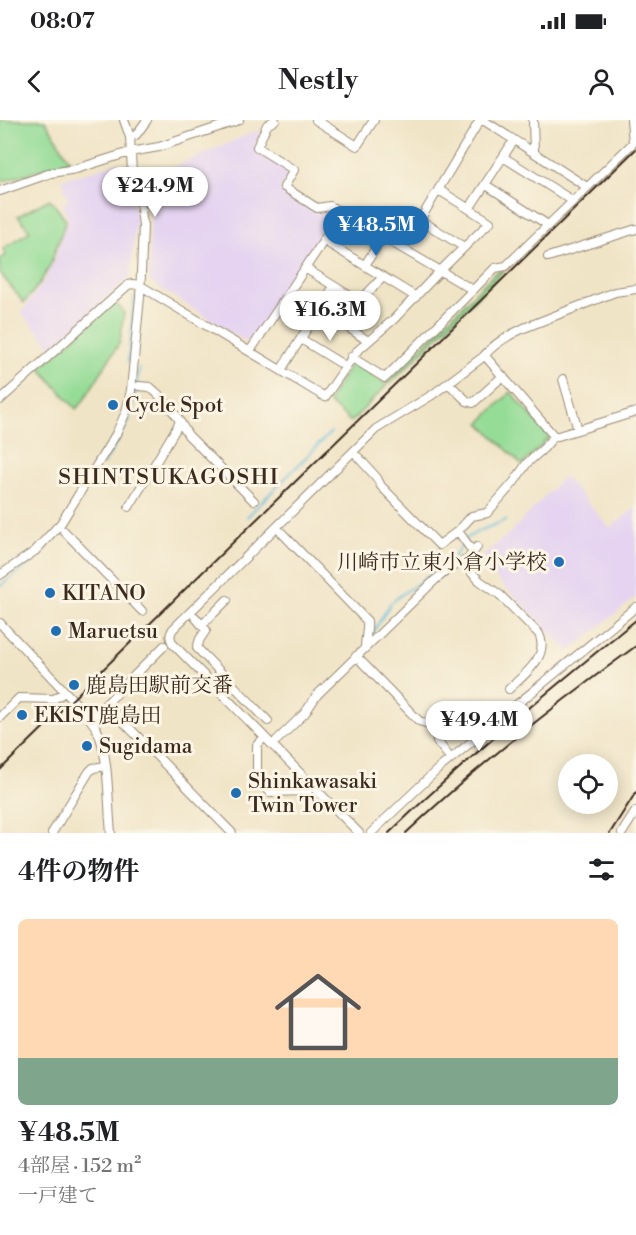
<!DOCTYPE html>
<html lang="ja">
<head>
<meta charset="utf-8">
<style>
  :root { --surface:#fff; --page:#f2f2f2; --text:#202124; --muted:#757577; --accent:#1f6fb2 }
  body { margin:0; font-family:"Libre Bodoni","Noto Serif JP",serif; background:var(--page); color:var(--text); height:100vh; display:flex; flex-direction:column; font-size:22px; white-space:nowrap }
  * { box-sizing:border-box; margin:0 }
  p { font-size:20px; color:var(--muted) }
  .icon { flex:none; width:33px; height:33px; fill:none; stroke:currentColor; stroke-width:2; stroke-linecap:round; stroke-linejoin:round }
  .map { position:relative; height:713px; overflow:hidden }
  .sheet { display:flex; flex-direction:column; background:var(--surface); flex:1 }
  .sheet>* { flex:none }
  .fabs { position:absolute; left:558px; top:634px; display:grid; gap:12px }
  .fabs a { display:grid; place-items:center; width:60px; height:60px; border-radius:50%; background:var(--surface); box-shadow:0 3px 15px #0003; font-size:30px }
  .price { position:absolute; translate:-50% -51px; padding:0 14px; border-radius:21px; background:#fff; color:#222; font-size:20px; line-height:39px; filter:drop-shadow(0 2px 3px #0008) }
  .price::after { content:''; position:absolute; left:50%; top:36px; width:18px; height:14px; margin-left:-9px; background:inherit; clip-path:polygon(0 0,100% 0,50% 100%) }
  .price.active { background:var(--accent); color:#fff }
  ul { padding:0; list-style:none }
  li { display:grid; align-content:center; gap:12px; height:318px; padding:0 18px }
  li span { display:grid; place-items:center; height:186px; border-radius:9px; color:#555 }
  li>.icon { margin-inline-start:auto }
  span .icon { width:108px; height:108px; fill:#fffc; stroke-width:1 }
  li b { font-size:26px }
  h2 { display:flex; justify-content:space-between; align-items:center; height:72px; padding:0 18px; font-size:26px }
  .status { display:flex; justify-content:space-between; align-items:center; height:42px; padding:0 30px; background:var(--surface); direction:ltr }
  .status svg { height:16px; fill:currentColor }
  header { display:flex; justify-content:space-between; align-items:center; height:78px; padding:0 18px; background:var(--surface); font-size:27px; font-weight:700 }
  .map>svg:first-child { display:block }
  .built { fill:#e5d3f1 }
  .green { fill:#95dc97; stroke:#68835a; stroke-width:1.5 }
  .lines { fill:none; stroke-linecap:round; stroke-linejoin:round }
  .stream { stroke:#5ab9d9; stroke-width:2 }
  .minor-casing { stroke:#968772; stroke-width:10 }
  .minor { stroke:#fff; stroke-width:8 }
  .rail { stroke:#3b2a1e; stroke-width:2 }
  .poi-dot { fill:#1f6fb2; stroke:#fcf5e5; stroke-width:2 }
  .labels { text-anchor:middle; stroke-width:6; stroke-linejoin:round; paint-order:stroke }
  .poi-label { font-size:21px; fill:#3b2a1e; stroke:#fcf5e5; text-anchor:start }
  .neighbourhood-label { font-size:22px; letter-spacing:1.5px; fill:#3b2a1e; stroke:#fcf5e5 }
</style>
</head>
<body>
<div class="status"><b>08:07</b><svg viewBox="0 0 49 12"><path d="M0 12V9h3v3zM5 12V6h3v6zM10 12V3h3v9zM15 12V0h3v12zM26 1h20v11H26zM47 4h2v5h-2z"/></svg></div>
<header><svg class="icon" aria-label="back" viewBox="0 0 24 24"><path d="M15 5l-7 7 7 7"/></svg>Nestly<svg class="icon" aria-label="person" viewBox="0 0 24 24"><circle cx="12" cy="8" r="4"/><path d="M4 21q1-7 8-7t8 7"/></svg></header>
<div class="map">
<svg width="636" height="713" viewBox="0 0 636 713">
  <rect width="100%" height="100%" fill="#fcf5e5"/>
  <filter id="ink" filterUnits="userSpaceOnUse"><feTurbulence type="fractalNoise" baseFrequency=".0167" numOctaves="2"/><feDisplacementMap in="SourceGraphic" scale="12" xChannelSelector="R" yChannelSelector="G"/><feConvolveMatrix kernelMatrix="1 2 1 2 8 2 1 2 1" color-interpolation-filters="sRGB"/></filter>
  <filter id="wash" filterUnits="userSpaceOnUse"><feTurbulence type="fractalNoise" baseFrequency=".008" numOctaves="4" result="noise"/><feDisplacementMap in="SourceGraphic" scale="24" xChannelSelector="R" yChannelSelector="G"/><feGaussianBlur stdDeviation="1.35" result="paint"/><feColorMatrix in="noise" values="0 0 0 0 0 0 0 0 0 0 0 0 0 0 0 0 0 1.4 0 .05"/><feComposite in="paint" operator="in"/></filter>
  <g filter="url(#wash)">
    <rect width="100%" height="100%" fill="#f0e4c6"/>
    <!-- built -->
    <path class="built" d="M261,9L260,14L255,24L290,51L280,69L317,92L328,90L337,94L252,223H249L150,162L149,160L151,85L146,59Z
      M119,42L122,44L123,57L135,89L136,101L130,157L52,227L21,193L45,160L54,141L68,98L62,84L68,81L62,59L83,54Z
      M564,356L610,408L636,387V477L569,532L485,447L480,438L512,411Z"/>
    <!-- green -->
    <path class="green" d="M0,0H45L70,41L0,62Z
      M50,79L66,100L65,103L50,146L40,163L24,183L0,153V139L6,135L3,129L30,111L18,96Z
      M505,149L390,264L387,262L495,153Z
      M336,172L349,178L363,195L351,206L325,189Z
      M115,182L124,192L120,222L82,283L76,289L40,248Z
      M351,243H355L387,265L351,302L328,282Z
      M511,272L550,317L522,345L480,303C490,292 500,282 511,272Z"/>
    <g class="lines">
      <!-- stream -->
      <path class="stream" d="M128,242L134,177
        M104,344L129,301L135,273L139,248
        M247,397L331,312
        M0,466L24,448L48,426
        M371,516L390,484L402,474L451,441L466,419L477,412L506,400"/>
    </g>
  </g>
  <g filter="url(#ink)">
    <g class="lines">
      <defs>
        <path id="minor" d="M275,0L267,5L257,27L294,50L284,67L317,88L330,86L473,170
          M316,0L357,26L374,0
          M483,0L587,67
          M533,0L534,32
          M130,17L136,15L147,0
          M503,37L573,81
          M486,65L548,105
          M0,71L51,53L76,49L130,32L159,27L239,0
          M469,89L514,20
          M323,120L416,177
          M464,127L420,100L480,0
          M548,137L636,109
          M365,145L383,117
          M305,148L350,176L358,183L383,157
          M321,189L368,221
          M352,210L368,195L358,183
          M301,219L345,246
          M250,231L342,93
          M351,237L385,258L495,148L506,146L633,23L631,0
          M483,237C493,224 509,215 524,208L615,172L636,169
          M281,250L334,166
          M563,259L578,310
          M448,263L467,281L473,283L503,256
          M139,266L150,267L159,275L176,295L188,315L254,381
          M0,280L128,165L133,164L141,166L325,277L356,232L394,199L441,150L490,102L439,70
          M358,337L377,358L381,366L439,425L458,411L472,396L487,393L514,362L527,343L544,328L554,316
          M129,387L180,302
          M64,411L142,491
          M458,411L473,432
          M281,412L367,501C368,510 365,519 365,528
          M462,443L480,461L500,475L539,514C550,536 524,555 509,569
          M0,455L35,431L61,403L116,314L126,292L131,270L140,177L143,106L140,79L132,52L130,17L124,0
          M195,497L206,510L200,519L197,528L268,601
          M0,503C23,528 47,552 70,577C80,589 95,601 100,617C109,643 108,684 111,713
          M202,505L227,480
          M356,536L419,601L429,604L437,615V621L447,634
          M106,584L232,713
          M95,595L164,526
          M0,597L19,578L54,579L65,572
          M277,620L305,593L317,575L435,460L450,448L468,439L477,427
          M260,622L257,625V659L270,672L308,671
          M52,713L89,652L93,648L106,646
          M359,713L173,524C170,518 169,515 173,509L376,309L432,275L483,237H486L554,316H558L636,292
          M371,713L437,650L636,487
          M622,713L636,691"/>
      </defs>
      <!-- minor casing -->
      <use href="#minor" class="minor-casing"/>
      <!-- minor -->
      <use href="#minor" class="minor"/>
      <!-- rail -->
      <path class="rail" d="M0,650L636,29
        M389,713C468,637 551,569 636,500
        M406,713C478,645 556,584 636,526
        M610,713L636,672"/>
    </g>
  </g>
  <!-- markers -->
  <g class="poi-dot">
    <circle cx="113" cy="285" r="6"/>
    <circle cx="559" cy="442" r="6"/>
    <circle cx="50" cy="473" r="6"/>
    <circle cx="56" cy="511" r="6"/>
    <circle cx="74" cy="565" r="6"/>
    <circle cx="22" cy="595" r="6"/>
    <circle cx="87" cy="626" r="6"/>
    <circle cx="236" cy="673" r="6"/>
  </g>
  <g class="labels">
    <!-- poi labels -->
    <g class="poi-label">
      <text x="125" y="292">Cycle Spot</text>
      <text x="547" y="449" text-anchor="end">川崎市立東小倉小学校</text>
      <text x="62" y="480">KITANO</text>
      <text x="68" y="518">Maruetsu</text>
      <text x="86" y="572">鹿島田駅前交番</text>
      <text x="34" y="602">EKIST鹿島田</text>
      <text x="99" y="633">Sugidama</text>
      <text x="248" y="668">Shinkawasaki<tspan x="248" dy="24">Twin Tower</tspan></text>
    </g>
    <!-- neighbourhood labels -->
    <g class="neighbourhood-label">
      <text x="169" y="364">SHINTSUKAGOSHI</text>
    </g>
  </g>
</svg>
<div class="fabs">
<a><svg class="icon" aria-label="locate" viewBox="0 0 24 24"><circle cx="12" cy="12" r="6"/><path d="M12 2v4M12 18v4M2 12h4M18 12h4"/></svg></a>
</div>
<b class="price" style="left:155px;top:98px">¥24.9M</b>
<b class="price active" style="left:376px;top:137px">¥48.5M</b>
<b class="price" style="left:330px;top:222px">¥16.3M</b>
<b class="price" style="left:479px;top:632px">¥49.4M</b>
</div>
<section class="sheet">
<h2>4件の物件<svg class="icon" aria-label="filters" viewBox="0 0 24 24"><path d="M4 7h16M4 17h16"/><circle cx="9" cy="7" r="2"/><circle cx="15" cy="17" r="2"/></svg></h2>
<ul>
<li><span style="background:linear-gradient(#ffd9b3 75%,#7fa58c 0)"><svg class="icon" aria-label="home" viewBox="0 0 24 24"><path d="M3 11l9-7 9 7M6 9v11h12V9"/></svg></span><div><b>¥48.5M</b><p>4部屋 · 152 m²</p><p>一戸建て</p></div></li>
</ul>
</section>
</body>
</html>
